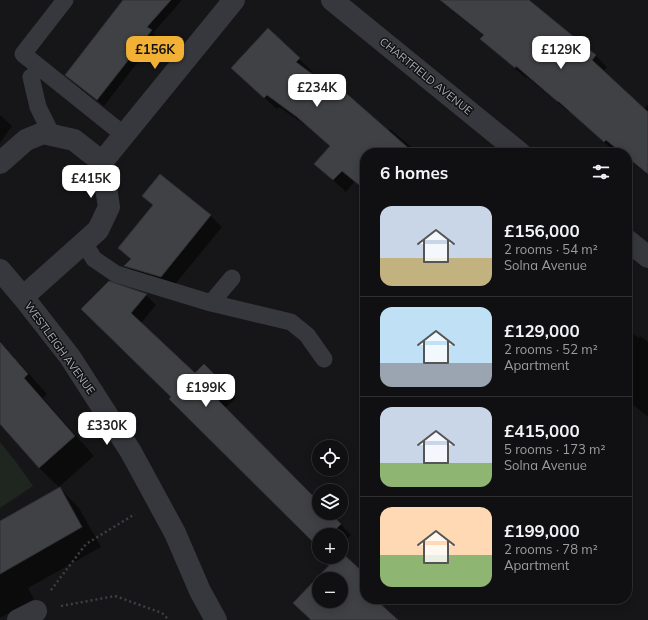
<!DOCTYPE html>
<html lang="en">
<head>
<meta charset="utf-8">
<style>
  :root { --surface:#101012; --page:#19191b; --text:#f1f3f6; --muted:#9c9d9f; --line:#303032; --accent:#f2b134 }
  body { margin:0; font-family:Mulish,sans-serif; background:var(--page); color:var(--text); height:100vh; display:flex; flex-direction:column; font-size:15px; white-space:nowrap }
  * { box-sizing:border-box; margin:0 }
  p { font-size:13px; color:var(--muted) }
  .icon { flex:none; width:22px; height:22px; fill:none; stroke:currentColor; stroke-width:2; stroke-linecap:round; stroke-linejoin:round }
  .map { position:relative; flex:1; overflow:hidden }
  .panel { position:absolute; left:360px; top:148px; width:272px; height:456px; display:flex; flex-direction:column; background:var(--surface); border-radius:16px; box-shadow:0 2px 10px #0003,0 0 0 1px var(--line) }
  .panel>* { flex:none }
  .fabs { position:absolute; left:312px; top:440px; display:grid; gap:8px }
  .fabs a { display:grid; place-items:center; width:36px; height:36px; border-radius:50%; background:var(--surface); box-shadow:0 2px 10px #0003,0 0 0 1px var(--line); font-size:20px }
  .price { position:absolute; translate:-50% -34px; padding:0 9px; border-radius:8px; background:#fff; color:#222; font-size:13px; line-height:26px; filter:drop-shadow(0 1px 2px #0008) }
  .price::after { content:''; position:absolute; left:50%; top:24px; width:12px; height:9px; margin-left:-6px; background:inherit; clip-path:polygon(0 0,100% 0,50% 100%) }
  .price.on { background:var(--accent); color:#111 }
  ul { padding:0; list-style:none }
  li { display:flex; align-items:center; gap:12px; height:100px; padding:0 20px }
  li+li { border-top:1px solid var(--line) }
  li span { display:grid; place-items:center; flex:none; width:112px; height:80px; border-radius:12px; color:#555 }
  li>.icon { margin-inline-start:auto }
  span .icon { width:48px; height:48px; fill:#fffc; stroke-width:1 }
  li b { font-size:17px }
  h2 { display:flex; justify-content:space-between; align-items:center; height:48px; padding:0 20px; font-size:17px }
  .map>svg:first-child { display:block }
  .green { fill:#1e261f }
  .shadow { fill:#0007; fill-rule:evenodd }
  .building { fill:#404145; stroke:#303034; fill-rule:evenodd }
  .lines { fill:none; stroke-linecap:round; stroke-linejoin:round }
  .path { stroke:#3d3f44; stroke-width:2.5; stroke-dasharray:2 3; stroke-linecap:butt }
  .service { stroke:#37383d; stroke-width:17 }
  .minor { stroke:#37383d; stroke-width:22 }
  .labels { text-anchor:middle; stroke-width:3; stroke-linejoin:round; paint-order:stroke }
  .street-label { font-size:11px; fill:#a8adb8; stroke:#111113 }
</style>
</head>
<body>
<div class="map">
<svg width="648" height="620" viewBox="0 0 648 620">
  <rect width="100%" height="100%" fill="#161618"/>
  <!-- green -->
  <path class="green" d="M0,442L16,462L33,486L0,508Z"/>
  <!-- shadow -->
  <path class="shadow" d="M124,0H182L153,33L157,37L104,106L67,75Z
    M439,0H528L596,56L607,67L603,72L644,109L648,104V175L627,158V153H621L618,151L616,153L570,111L569,112L527,77L526,78L493,50L482,39L484,36Z
    M268,30L312,71L310,73L388,131L390,129L418,153H365V191L354,182L346,192L315,164L331,147L311,129L279,107L277,109L245,80Z
    M0,115L12,126L0,143Z
    M160,175L211,216L222,227L172,288L136,277L125,266L131,260L119,248L154,206L143,196Z
    M146,295L156,305L141,323L195,375L204,366L236,398L225,408L319,503V513H329L351,535L341,545V535H319V547L170,399L172,397L82,309Z
    M627,329L639,338L640,336L648,342V417L627,400Z
    M0,341L47,394L43,398L94,456L59,487L39,468L0,423Z
    M60,488L79,508L101,547L28,588L34,599L0,618V522Z
    M341,554L365,575V599H385L380,605L396,620H311L294,603L338,557H341ZM319,579H341V601H319Z"/>
  <!-- building -->
  <path class="building" d="M123,0H171L147,27L152,30L97,100L65,75Z
    M440,0H529L596,55L592,60L648,112V174L627,157V153H622L606,140L604,142L558,101V102L516,66L515,68L480,39L484,35Z
    M268,28L300,58L296,62L344,98L347,94L414,153H365V190L342,171L333,180L314,164L330,146L297,117L267,95L264,98L231,68Z
    M160,174L211,215L161,277L124,266L131,259L118,248L153,205L142,196Z
    M109,281L147,294L131,313L195,373L204,364L226,386L215,397L319,502V513H330L341,524L330,535H319V546L318,547L169,399L171,397L81,309Z
    M0,342L28,374L24,378L75,436L39,468L0,424Z
    M60,487L82,527L0,574V521Z
    M341,552L365,574V599H375L398,620H311L293,603L337,557H341ZM319,579H341V601H319Z"/>
  <g class="lines">
    <!-- path -->
    <path class="path" d="M51,590L86,544L135,514
      M61,606L115,596L162,613L169,620"/>
    <!-- service -->
    <path class="service" d="M65,0L23,54L124,135
      M31,77L38,107L52,135
      M84,243L94,259L116,274L211,303L291,322L307,335L324,359
      M211,303L232,278"/>
    <!-- minor -->
    <path class="minor" d="M332,0L520,153
      M102,162L234,0
      M0,163L26,140L43,133L74,140L102,162L109,207L98,230L23,297
      M627,240L648,257
      M0,270L23,297L70,357L131,452L175,533L200,591L216,620
      M18,620L36,611"/>
  </g>
  <g class="labels">
    <!-- street labels -->
    <g class="street-label">
      <text transform="translate(426 76) rotate(39)" y="4">CHARTFIELD AVENUE</text>
      <text transform="translate(60 348) rotate(54)" y="4">WESTLEIGH AVENUE</text>
    </g>
  </g>
</svg>
<div class="fabs">
<a><svg class="icon" aria-label="locate" viewBox="0 0 24 24"><circle cx="12" cy="12" r="6"/><path d="M12 2v4M12 18v4M2 12h4M18 12h4"/></svg></a>
<a><svg class="icon" aria-label="layers" viewBox="0 0 24 24"><path d="M12 4l9 5-9 5-9-5zM3 14l9 5 9-5"/></svg></a>
<a>+</a>
<a>−</a>
</div>
<b class="price on" style="left:155px;top:70px">£156K</b>
<b class="price" style="left:561px;top:70px">£129K</b>
<b class="price" style="left:317px;top:108px">£234K</b>
<b class="price" style="left:91px;top:199px">£415K</b>
<b class="price" style="left:206px;top:408px">£199K</b>
<b class="price" style="left:107px;top:446px">£330K</b>
<section class="panel">
<h2>6 homes<svg class="icon" aria-label="filters" viewBox="0 0 24 24"><path d="M4 7h16M4 17h16"/><circle cx="9" cy="7" r="2"/><circle cx="15" cy="17" r="2"/></svg></h2>
<ul>
<li><span style="background:linear-gradient(#c9d6e8 65%,#c2b280 0)"><svg class="icon" aria-label="home" viewBox="0 0 24 24"><path d="M3 11l9-7 9 7M6 9v11h12V9"/></svg></span><div><b>£156,000</b><p>2 rooms · 54 m²</p><p>Solna Avenue</p></div></li>
<li><span style="background:linear-gradient(#bfe0f5 70%,#9aa5b1 0)"><svg class="icon" aria-label="home" viewBox="0 0 24 24"><path d="M3 11l9-7 9 7M6 9v11h12V9"/></svg></span><div><b>£129,000</b><p>2 rooms · 52 m²</p><p>Apartment</p></div></li>
<li><span style="background:linear-gradient(#c9d6e8 70%,#8fb573 0)"><svg class="icon" aria-label="home" viewBox="0 0 24 24"><path d="M3 11l9-7 9 7M6 9v11h12V9"/></svg></span><div><b>£415,000</b><p>5 rooms · 173 m²</p><p>Solna Avenue</p></div></li>
<li><span style="background:linear-gradient(#ffd9b3 60%,#8fb573 0)"><svg class="icon" aria-label="home" viewBox="0 0 24 24"><path d="M3 11l9-7 9 7M6 9v11h12V9"/></svg></span><div><b>£199,000</b><p>2 rooms · 78 m²</p><p>Apartment</p></div></li>
</ul>
</section>
</div>
</body>
</html>
